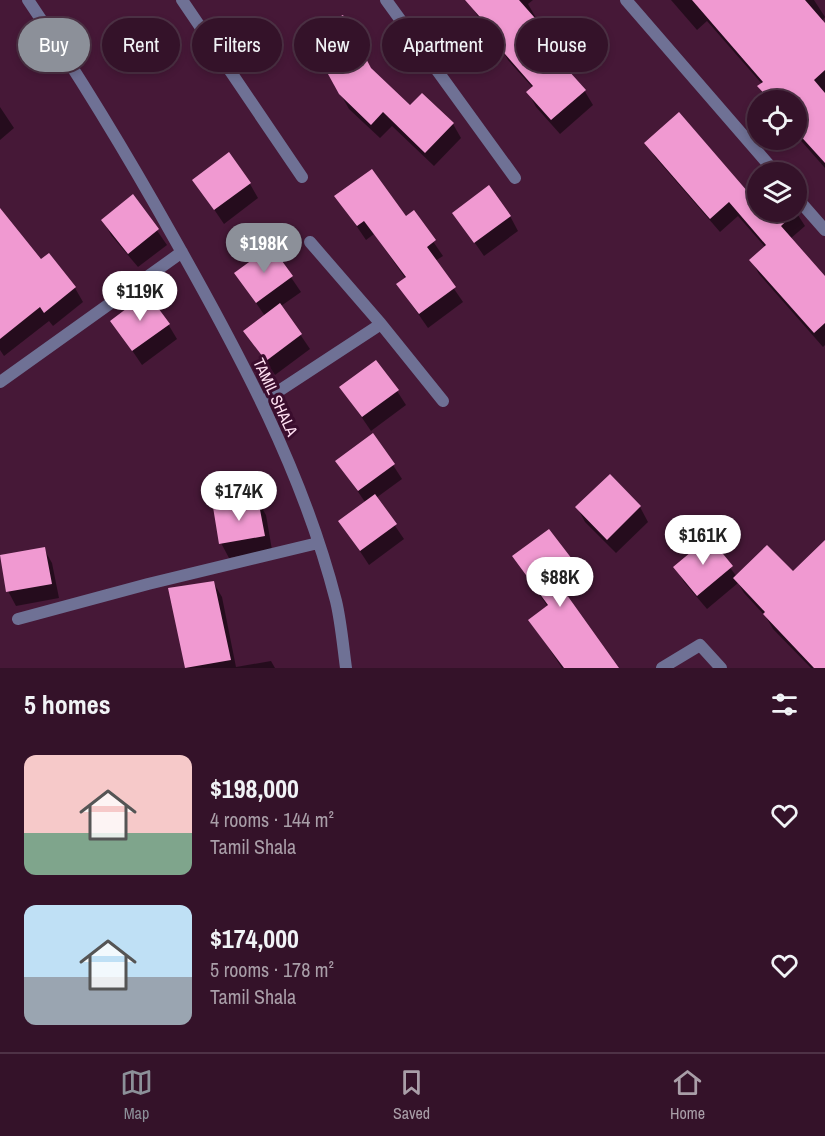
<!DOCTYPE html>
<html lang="en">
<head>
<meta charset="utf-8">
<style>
  :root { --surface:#341229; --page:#3f2035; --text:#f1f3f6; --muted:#a99ea8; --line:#4e3246; --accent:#8c9099 }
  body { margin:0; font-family:"Archivo Narrow",sans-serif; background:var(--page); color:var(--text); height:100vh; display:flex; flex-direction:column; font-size:22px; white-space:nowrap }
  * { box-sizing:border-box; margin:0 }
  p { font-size:20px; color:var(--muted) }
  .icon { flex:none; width:33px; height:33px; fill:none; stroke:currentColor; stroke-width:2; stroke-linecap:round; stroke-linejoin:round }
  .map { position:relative; height:668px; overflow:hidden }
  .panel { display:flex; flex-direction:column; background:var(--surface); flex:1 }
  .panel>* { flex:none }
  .top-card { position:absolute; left:18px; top:18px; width:789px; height:54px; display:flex; gap:12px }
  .buttons { position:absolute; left:747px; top:90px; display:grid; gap:12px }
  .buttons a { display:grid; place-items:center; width:60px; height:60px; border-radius:50%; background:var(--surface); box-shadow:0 3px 9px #0003,0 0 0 2px var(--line); font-size:30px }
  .price { position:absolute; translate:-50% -51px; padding:0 14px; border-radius:21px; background:#fff; color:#222; font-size:20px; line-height:39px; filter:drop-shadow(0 2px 3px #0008) }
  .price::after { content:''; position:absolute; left:50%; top:36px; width:18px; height:14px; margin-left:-9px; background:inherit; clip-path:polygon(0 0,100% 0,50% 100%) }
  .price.on { background:var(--accent); color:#fff }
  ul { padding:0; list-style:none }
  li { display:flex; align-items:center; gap:18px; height:150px; padding:0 24px }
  li span { display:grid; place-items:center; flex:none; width:168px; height:120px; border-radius:12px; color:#555 }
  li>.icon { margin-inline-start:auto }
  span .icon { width:72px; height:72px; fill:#fffc; stroke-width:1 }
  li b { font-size:26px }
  h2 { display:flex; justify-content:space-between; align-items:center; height:72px; padding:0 24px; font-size:26px }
  .chip { padding:0 21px; border-radius:27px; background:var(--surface); box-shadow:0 3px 9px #0003,0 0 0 2px var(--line); font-size:21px; line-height:54px }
  .chip.on { background:var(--accent); color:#fff }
  .menu { display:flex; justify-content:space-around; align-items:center; height:84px; border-top:2px solid var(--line); background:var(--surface); font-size:16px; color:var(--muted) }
  .menu a { display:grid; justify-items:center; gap:3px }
  .menu .on { color:var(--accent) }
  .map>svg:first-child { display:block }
  .shadow { fill:#0007 }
  .building { fill:#f099d1 }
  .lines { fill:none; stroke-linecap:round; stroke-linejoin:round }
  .minor { stroke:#6f7195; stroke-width:12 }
  .labels { text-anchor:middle; stroke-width:6; stroke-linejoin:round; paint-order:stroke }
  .street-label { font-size:16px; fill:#ffe0f2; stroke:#3a0d2d }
</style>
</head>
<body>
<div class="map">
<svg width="825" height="668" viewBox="0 0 825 668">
  <rect width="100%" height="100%" fill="#461837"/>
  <!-- shadow -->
  <path class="shadow" d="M468,0H533L528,4L536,18L535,20L556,44L565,59L560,63L584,90L593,105L560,134L536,107L528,92L533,88L508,60L500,46L502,45L480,20Z
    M671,0H814L825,17L822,21L825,25V168L796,135V100H767L759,87L762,84L707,21L697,30Z
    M372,70L410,107L453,124L461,138L434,166L392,126L380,138L349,109L340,93Z
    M0,107L14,128L0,140Z
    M646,143L758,212H796L805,226L790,239L825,278V345L823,347L759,274L751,260L765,247L738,216L720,232L655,157Z
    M194,180L250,184L258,198L224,224Z
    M133,196L167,245L138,267L111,235L103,220Z
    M336,196L406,218L413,212L443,256L435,261L463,302L428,328L398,285L406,279L374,234L366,240Z
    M0,211L40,261L75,288L83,302L53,326L49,321L4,356L0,350Z
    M454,213L510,216L518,231L484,256Z
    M271,248L301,292L281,306L310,349L275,375L245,331L265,316L236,274Z
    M112,321L168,324L177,339L142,365Z
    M341,387L397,391L406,405L371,431Z
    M337,461L393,465L402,479L376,498L404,539L369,565L340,521L365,502Z
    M257,500L266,515L272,550L229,558L221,543Z
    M577,507H640L648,522L616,553L585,522Z
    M709,539L737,577L793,573L825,542V668H811L773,629L766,617L744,593L738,583L707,609L684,582L675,567Z
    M44,549L52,563L59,598L16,606L8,591Z
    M514,557L570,560L579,574L560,588L617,668H562L530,620L548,607Z
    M213,582L222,597L236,667L271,661L275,668H187L170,590Z"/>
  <!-- building -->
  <path class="building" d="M465,0H519L557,43L550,50L586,90L551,120L526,92L533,86L498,46L502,42Z
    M692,0H805L825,23V70L814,80L825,93V163L796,131V100H770L757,86L763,82Z
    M343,15L371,68L410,105L422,93L454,123L425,153L383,112L371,125L339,94L306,34Z
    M679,112L754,199L758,196V212L797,211L781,226L825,276V323L814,333L749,260L766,245L729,202L710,219L644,143Z
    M229,152L251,183L214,210L192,180Z
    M372,169L406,216L414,210L436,240L427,247L456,287L419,314L396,284L406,277L364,221L357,226L334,196Z
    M489,185L511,216L474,243L452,213Z
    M133,194L159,229L128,254L101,220Z
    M0,208L41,259L49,253L76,287L44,313L40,307L0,339Z
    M271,246L293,276L256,303L234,273Z
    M147,293L170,324L132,351L110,321Z
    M280,303L302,334L266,361L243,331Z
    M376,360L399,390L362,417L339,387Z
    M373,433L395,464L358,491L335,461Z
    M610,474L641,506L607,540L575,507Z
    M375,494L397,524L360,551L338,521Z
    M258,499L265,536L219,544L213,507Z
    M549,529L572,559L552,574L619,668H564L528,620L548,605L512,556Z
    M709,537L733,566L697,596L673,567Z
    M825,540V668H814L763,614L765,612L733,578L767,545L793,571Z
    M45,547L52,584L6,592L0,555Z
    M214,581L231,660L185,668L168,588Z"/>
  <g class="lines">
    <!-- minor -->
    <path class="minor" d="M28,0C81,78 129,158 175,240C240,355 303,472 336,601C341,622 343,646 346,668
      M182,0L302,177
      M386,0L515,178
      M626,0L775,172
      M796,197L825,230
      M310,242L381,324L443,401
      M0,382L182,252
      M262,402L381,324
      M18,619L148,584L318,543
      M662,668L700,645L721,668"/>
  </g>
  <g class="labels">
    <!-- street labels -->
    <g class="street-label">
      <text transform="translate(276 397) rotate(65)" y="6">TAMIL SHALA</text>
    </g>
  </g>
</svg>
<div class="buttons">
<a><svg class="icon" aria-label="locate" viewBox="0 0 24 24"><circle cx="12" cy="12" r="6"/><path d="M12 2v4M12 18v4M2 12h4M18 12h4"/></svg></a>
<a><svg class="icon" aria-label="layers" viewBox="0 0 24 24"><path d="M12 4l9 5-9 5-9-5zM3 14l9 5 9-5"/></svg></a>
</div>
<b class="price on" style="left:264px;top:274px">$198K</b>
<b class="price" style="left:140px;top:322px">$119K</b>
<b class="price" style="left:239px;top:522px">$174K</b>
<b class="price" style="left:703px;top:566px">$161K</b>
<b class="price" style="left:560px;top:608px">$88K</b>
<div class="top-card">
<a class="chip on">Buy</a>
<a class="chip">Rent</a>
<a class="chip">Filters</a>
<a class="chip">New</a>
<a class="chip">Apartment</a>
<a class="chip">House</a>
</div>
</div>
<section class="panel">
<h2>5 homes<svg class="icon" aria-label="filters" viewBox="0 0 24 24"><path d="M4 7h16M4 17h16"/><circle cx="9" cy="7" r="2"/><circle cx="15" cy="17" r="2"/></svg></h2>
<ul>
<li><span style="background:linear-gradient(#f6c9c9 65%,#7fa58c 0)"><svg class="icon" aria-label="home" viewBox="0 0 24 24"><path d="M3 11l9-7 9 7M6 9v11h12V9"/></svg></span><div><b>$198,000</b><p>4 rooms · 144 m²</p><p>Tamil Shala</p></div><svg class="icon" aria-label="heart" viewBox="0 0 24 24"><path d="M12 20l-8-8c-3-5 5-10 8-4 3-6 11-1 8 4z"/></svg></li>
<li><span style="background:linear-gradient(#bfe0f5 60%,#9aa5b1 0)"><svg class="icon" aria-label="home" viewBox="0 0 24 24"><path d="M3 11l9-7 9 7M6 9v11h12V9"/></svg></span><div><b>$174,000</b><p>5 rooms · 178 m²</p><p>Tamil Shala</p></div><svg class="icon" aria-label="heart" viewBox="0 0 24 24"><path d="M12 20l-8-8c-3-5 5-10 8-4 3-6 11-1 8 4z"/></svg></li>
</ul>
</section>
<nav class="menu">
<a class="on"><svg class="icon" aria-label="map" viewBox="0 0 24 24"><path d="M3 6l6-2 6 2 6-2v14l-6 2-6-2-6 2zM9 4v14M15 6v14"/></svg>Map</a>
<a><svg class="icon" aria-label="saved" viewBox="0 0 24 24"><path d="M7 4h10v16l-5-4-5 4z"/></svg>Saved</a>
<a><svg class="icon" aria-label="home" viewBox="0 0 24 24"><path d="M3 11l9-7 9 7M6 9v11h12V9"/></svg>Home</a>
</nav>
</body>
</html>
